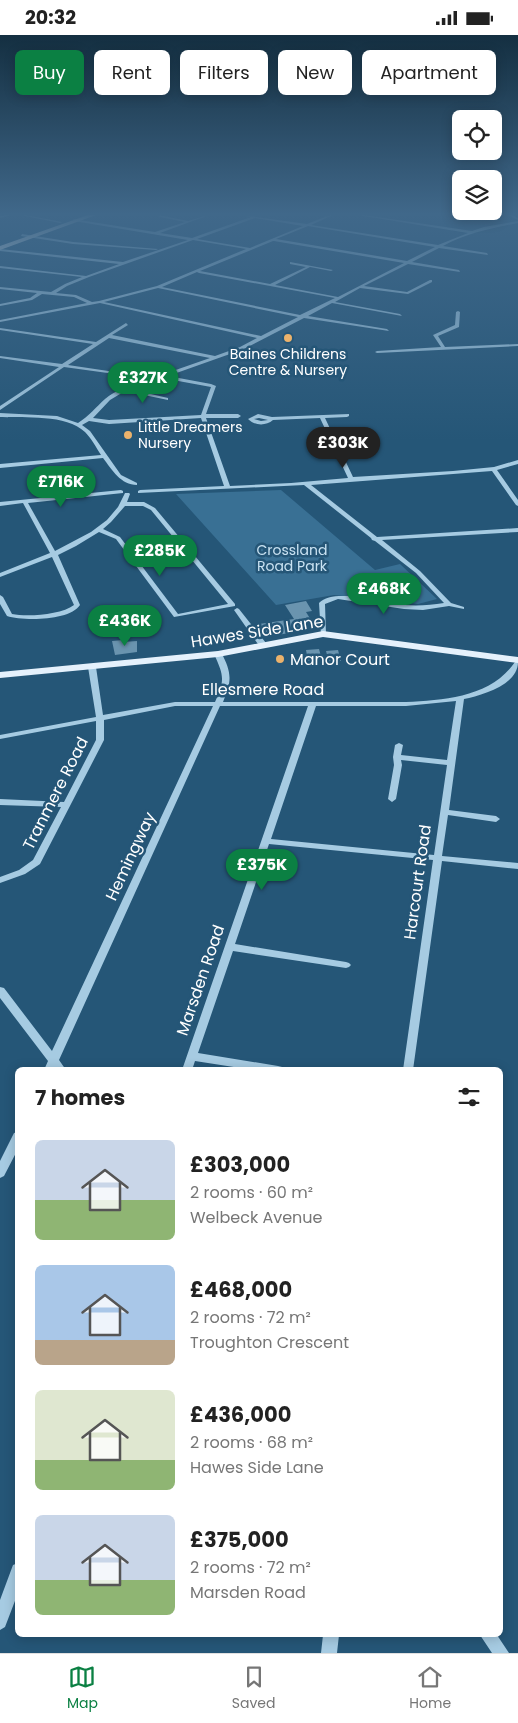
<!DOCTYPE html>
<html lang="en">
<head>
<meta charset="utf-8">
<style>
  :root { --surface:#fff; --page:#f6f6f6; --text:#222; --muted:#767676; --line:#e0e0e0; --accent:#0b8043 }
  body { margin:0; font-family:Poppins,sans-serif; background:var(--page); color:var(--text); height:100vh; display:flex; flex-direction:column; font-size:19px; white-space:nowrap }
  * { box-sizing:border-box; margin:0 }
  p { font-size:16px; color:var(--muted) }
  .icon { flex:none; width:28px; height:28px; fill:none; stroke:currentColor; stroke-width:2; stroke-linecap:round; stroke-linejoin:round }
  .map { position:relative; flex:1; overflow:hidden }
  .sheet { position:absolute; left:15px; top:1032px; width:488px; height:570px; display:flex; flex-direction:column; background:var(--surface); border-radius:8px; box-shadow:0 2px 12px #0003 }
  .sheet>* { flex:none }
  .guide { position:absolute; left:15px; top:15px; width:489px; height:45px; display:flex; gap:10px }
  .tools { position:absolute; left:452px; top:75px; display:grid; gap:10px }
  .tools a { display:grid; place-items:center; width:50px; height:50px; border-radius:8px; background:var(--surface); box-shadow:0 2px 12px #0003; font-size:25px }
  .price { position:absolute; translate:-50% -42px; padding:0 11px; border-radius:18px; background:var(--accent); color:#fff; font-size:16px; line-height:32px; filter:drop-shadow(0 1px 2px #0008) }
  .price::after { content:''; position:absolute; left:50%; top:30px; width:15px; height:11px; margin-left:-8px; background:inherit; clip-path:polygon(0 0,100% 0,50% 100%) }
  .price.on { background:#222; color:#fff }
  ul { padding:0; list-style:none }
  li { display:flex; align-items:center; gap:15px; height:125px; padding:0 20px }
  li span { display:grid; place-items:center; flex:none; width:140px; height:100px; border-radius:8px; color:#555 }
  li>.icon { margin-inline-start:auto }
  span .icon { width:60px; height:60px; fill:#fffc; stroke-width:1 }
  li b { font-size:21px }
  h2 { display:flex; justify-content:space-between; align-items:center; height:60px; padding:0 20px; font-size:21px }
  .tag { padding:0 18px; border-radius:8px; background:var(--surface); box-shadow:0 2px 12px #0003; font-size:18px; line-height:45px }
  .tag.on { background:var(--accent); color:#fff }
  .status { display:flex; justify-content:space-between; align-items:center; height:35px; padding:0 25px; background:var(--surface); direction:ltr }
  .status svg { height:14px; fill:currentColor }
  .menu { display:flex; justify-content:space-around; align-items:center; height:70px; border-top:1px solid var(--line); background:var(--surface); font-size:14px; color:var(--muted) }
  .menu a { display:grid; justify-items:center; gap:2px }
  .menu .on { color:var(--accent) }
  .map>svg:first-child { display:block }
  .green { fill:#397094 }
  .building { fill:#6a94af }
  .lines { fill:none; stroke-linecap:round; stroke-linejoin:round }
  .minor { fill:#a6cbe2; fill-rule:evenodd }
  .major { fill:#e5f1fc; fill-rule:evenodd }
  .highway { fill:#fff; fill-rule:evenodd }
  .poi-dot { fill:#ebb26c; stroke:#255677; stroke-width:2 }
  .labels { text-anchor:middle; stroke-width:5; stroke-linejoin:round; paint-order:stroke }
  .far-poi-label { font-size:14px; fill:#fff; stroke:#255677 }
  .far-park-label { font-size:14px; fill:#c9e2f2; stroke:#255677 }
  .street-label { font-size:16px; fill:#fff; stroke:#255677 }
  .poi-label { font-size:16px; fill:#fff; stroke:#255677; text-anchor:start }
</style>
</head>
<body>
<div class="status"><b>20:32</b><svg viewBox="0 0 49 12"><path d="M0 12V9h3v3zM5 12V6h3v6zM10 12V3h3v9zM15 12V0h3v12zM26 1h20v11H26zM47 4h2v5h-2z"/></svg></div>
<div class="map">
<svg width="518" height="1618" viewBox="0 0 518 1618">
  <rect width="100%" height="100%" fill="#255677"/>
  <!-- green -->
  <path class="green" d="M281,455L375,535L400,529L437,564L418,569L334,560L276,570L176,459Z"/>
  <!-- building -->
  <path class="building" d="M306,566L312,576L306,577L316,593L267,602L259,589L294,584L285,570Z
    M123,605V607L137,606V617L115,620L112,606Z
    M319,614L322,625L308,626L306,615Z
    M338,615L341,626L329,627L326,616Z"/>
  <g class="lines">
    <!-- minor -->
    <path class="minor" d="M6,180H11L0,183V181Z
      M20,180H26L62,187L60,188Z
      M159,180L188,186L209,180L160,198L192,203L251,182L242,180L307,189L330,180H333L311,190L438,210L468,198L358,180H364L472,196L484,192L518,186V188C492,193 467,198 443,211L487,218L488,220L439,213L412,227L459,235L460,237L408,229L364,251L407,257L430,245H432V247L408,259L360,253L335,267L400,279L402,281L332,268L308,281L387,294L389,296L304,283L244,314L168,341L211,349L216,351L206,379H238L241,381L238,383H206L230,451L291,448L348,443L320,383L273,385C266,391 255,391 248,384L258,379L272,382L349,379V381L347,382L325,383L353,442L453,436L494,432L518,425V429L497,435L518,465V471L516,470L492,436L311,450L377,502L518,493V497L382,505L420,536L451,568L464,572V574L449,571L423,575L404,574L338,564L325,569L326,599L323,601L321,600L319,568C334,552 384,568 405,570C419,571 431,570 444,568L416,538L375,506L372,505L371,503L304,450L138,458V456L140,455L224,451L201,383L109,389L89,386L82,390L90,396L121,440L137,448V450C121,450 112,435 103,423L0,433V429L101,420C96,412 91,403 85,397C66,379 25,383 0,382V378L57,381L78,388C89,381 96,372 105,364C116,355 129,351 142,346L115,339L64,332L0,375V371L59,332L0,323V321L62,329L93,309L0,295V293L96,307L126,288L128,290L112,300L215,321L240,312L257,303L100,268L0,287V285L87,268L74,262L42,259L32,265L0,271V269L30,263L37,258L0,254V252L51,257L65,249L82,242L0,233V231L86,241L119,229L0,216V214L123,227L188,205L74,186L73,184L155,197L185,187L160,182ZM255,183L303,191L250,213L197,204ZM308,191L435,212L407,226L276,204ZM193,205L246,214L157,251L99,266L92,267L76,260L56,258L67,251L89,242ZM273,206H274L404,228L338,262L275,250L310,232L331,236L333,235L290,227V229L306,232L270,249L200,236ZM197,237L199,238L335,263L300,280L162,252ZM158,253L298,282L261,301L104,267ZM109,303L210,323L147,345L115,337L68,330ZM162,343L211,352L201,380L109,385L93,383L110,365L125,356L168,365V363L129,354ZM259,383L268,385L261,386L254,384Z
      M508,180H512L518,183V185Z
      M22,199L73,207L158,214L156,215L73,209L21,201Z
      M458,276L460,277L459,292L438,301L445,312L518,309V311L377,318L375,317L377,316L441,312L433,300L455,290L456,277Z
      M121,455L123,456V458L28,468L55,516L91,497L107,485L118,472L125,458H129L130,459L127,467H144L155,473L235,569V571L174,582L116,504L99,497L76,511L58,520L80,570C70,586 23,586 7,581L0,569V560L3,562L12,579C27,582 61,580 74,570L52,522L0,542V538L50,518L23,468L0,471V467ZM125,471H143L151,475L228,569L178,579L120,502L103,494L111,487Z
      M237,573L239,574L266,608V612H260L234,575Z
      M215,617H221C232,638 232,646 223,667H406C445,665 491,662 515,627H518C518,650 482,660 464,664L449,775L496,781L500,784L496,787L448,780L442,821L518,828V834L442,826L413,1035H403L433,825L269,809L235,909L346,927L349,928L351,930L349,932L346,933L233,916L198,1018L278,1031L282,1032L283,1035H253L195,1026L192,1035H182L308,671H220L59,1025L66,1035H44L48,1026L0,963V952L4,953L52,1016L213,671H175L104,685V705L40,829L25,839L0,848V842L19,835L33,825L61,772L0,770V764L64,767L96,705V686L0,704V700L96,682L88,632L92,630L96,632L103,680L175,667H215C225,645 224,641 214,619ZM456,666L447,725L401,720L403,710L399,708L395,710L393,722L394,730L388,764L392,767L396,764L402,730L401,725L447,730L434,820L271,804L316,671H406Z
      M18,1097V1114L4,1141L0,1143V1126L14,1098Z
      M18,1528V1558L5,1592L0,1595V1565L13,1530Z
      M323,1600H339L337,1618H321Z
      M480,1600H497L509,1618H492Z"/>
    <!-- major -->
    <path class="major" d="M323,596L518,622V628L323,602L218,622L0,643V637L218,616Z"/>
    <!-- highway -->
    <path class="highway" d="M88,180H96L0,215V211Z"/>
  </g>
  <!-- sky -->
  <linearGradient id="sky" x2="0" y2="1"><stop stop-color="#142f41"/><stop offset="0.44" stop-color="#40688a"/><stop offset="1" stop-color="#40688a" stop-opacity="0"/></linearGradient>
  <rect width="518" height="406" fill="url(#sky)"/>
  <!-- markers -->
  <g class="poi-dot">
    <circle cx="288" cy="303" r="5"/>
    <circle cx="128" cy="400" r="5"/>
    <circle cx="280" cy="624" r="5"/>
  </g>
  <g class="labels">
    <!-- far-poi labels -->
    <g class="far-poi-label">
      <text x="288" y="324">Baines Childrens<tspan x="288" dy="16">Centre &amp; Nursery</tspan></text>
      <text x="138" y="397" text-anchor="start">Little Dreamers<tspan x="138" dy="16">Nursery</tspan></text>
    </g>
    <!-- far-park labels -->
    <g class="far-park-label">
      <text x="292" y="520">Crossland<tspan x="292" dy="16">Road Park</tspan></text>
    </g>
    <!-- street labels -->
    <g class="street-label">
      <text transform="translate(257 596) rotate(-9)" y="6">Hawes Side Lane</text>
      <text x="263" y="660">Ellesmere Road</text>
      <text transform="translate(55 758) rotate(-63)" y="6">Tranmere Road</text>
      <text transform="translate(130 821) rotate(-65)" y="6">Hemingway</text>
      <text transform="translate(417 847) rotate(-82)" y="6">Harcourt Road</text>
      <text transform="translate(200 945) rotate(-71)" y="6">Marsden Road</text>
    </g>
    <!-- poi labels -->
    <g class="poi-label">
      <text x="290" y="630">Manor Court</text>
    </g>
  </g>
</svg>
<div class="tools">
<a><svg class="icon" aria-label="locate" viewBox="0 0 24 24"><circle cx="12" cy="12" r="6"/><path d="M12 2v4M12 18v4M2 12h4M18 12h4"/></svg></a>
<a><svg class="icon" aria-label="layers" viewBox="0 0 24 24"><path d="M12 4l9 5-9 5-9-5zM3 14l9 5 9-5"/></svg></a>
</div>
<b class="price" style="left:143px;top:369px">£327K</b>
<b class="price on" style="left:343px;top:434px">£303K</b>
<b class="price" style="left:61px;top:473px">£716K</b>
<b class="price" style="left:160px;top:542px">£285K</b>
<b class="price" style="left:384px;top:580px">£468K</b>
<b class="price" style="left:125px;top:612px">£436K</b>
<b class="price" style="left:262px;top:856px">£375K</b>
<div class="guide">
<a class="tag on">Buy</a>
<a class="tag">Rent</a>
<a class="tag">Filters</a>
<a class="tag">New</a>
<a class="tag">Apartment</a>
</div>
<section class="sheet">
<h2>7 homes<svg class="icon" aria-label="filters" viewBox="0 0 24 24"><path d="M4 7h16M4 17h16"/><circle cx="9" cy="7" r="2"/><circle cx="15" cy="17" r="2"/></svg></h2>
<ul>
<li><span style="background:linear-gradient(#c9d6e8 60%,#8fb573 0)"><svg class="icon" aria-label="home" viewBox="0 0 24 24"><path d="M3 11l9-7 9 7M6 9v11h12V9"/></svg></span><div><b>£303,000</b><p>2 rooms · 60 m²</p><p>Welbeck Avenue</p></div></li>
<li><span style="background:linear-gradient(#a9c7e8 75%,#b9a48a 0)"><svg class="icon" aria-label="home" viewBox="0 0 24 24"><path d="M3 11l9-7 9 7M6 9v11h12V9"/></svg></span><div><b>£468,000</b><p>2 rooms · 72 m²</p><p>Troughton Crescent</p></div></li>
<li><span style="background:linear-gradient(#dfe7d0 70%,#8fb573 0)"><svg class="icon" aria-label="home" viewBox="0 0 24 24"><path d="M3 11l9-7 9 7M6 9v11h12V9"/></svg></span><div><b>£436,000</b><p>2 rooms · 68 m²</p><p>Hawes Side Lane</p></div></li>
<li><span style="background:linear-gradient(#c9d6e8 65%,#8fb573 0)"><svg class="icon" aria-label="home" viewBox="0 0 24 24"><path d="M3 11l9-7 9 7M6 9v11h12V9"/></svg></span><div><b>£375,000</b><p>2 rooms · 72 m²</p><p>Marsden Road</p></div></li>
</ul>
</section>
</div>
<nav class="menu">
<a class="on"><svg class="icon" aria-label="map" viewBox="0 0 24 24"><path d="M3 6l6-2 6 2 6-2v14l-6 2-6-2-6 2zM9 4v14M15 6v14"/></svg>Map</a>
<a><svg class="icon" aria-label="saved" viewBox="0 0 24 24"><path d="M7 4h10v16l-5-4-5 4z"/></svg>Saved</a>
<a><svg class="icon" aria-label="home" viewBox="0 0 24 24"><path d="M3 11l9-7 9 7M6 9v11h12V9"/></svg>Home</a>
</nav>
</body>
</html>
